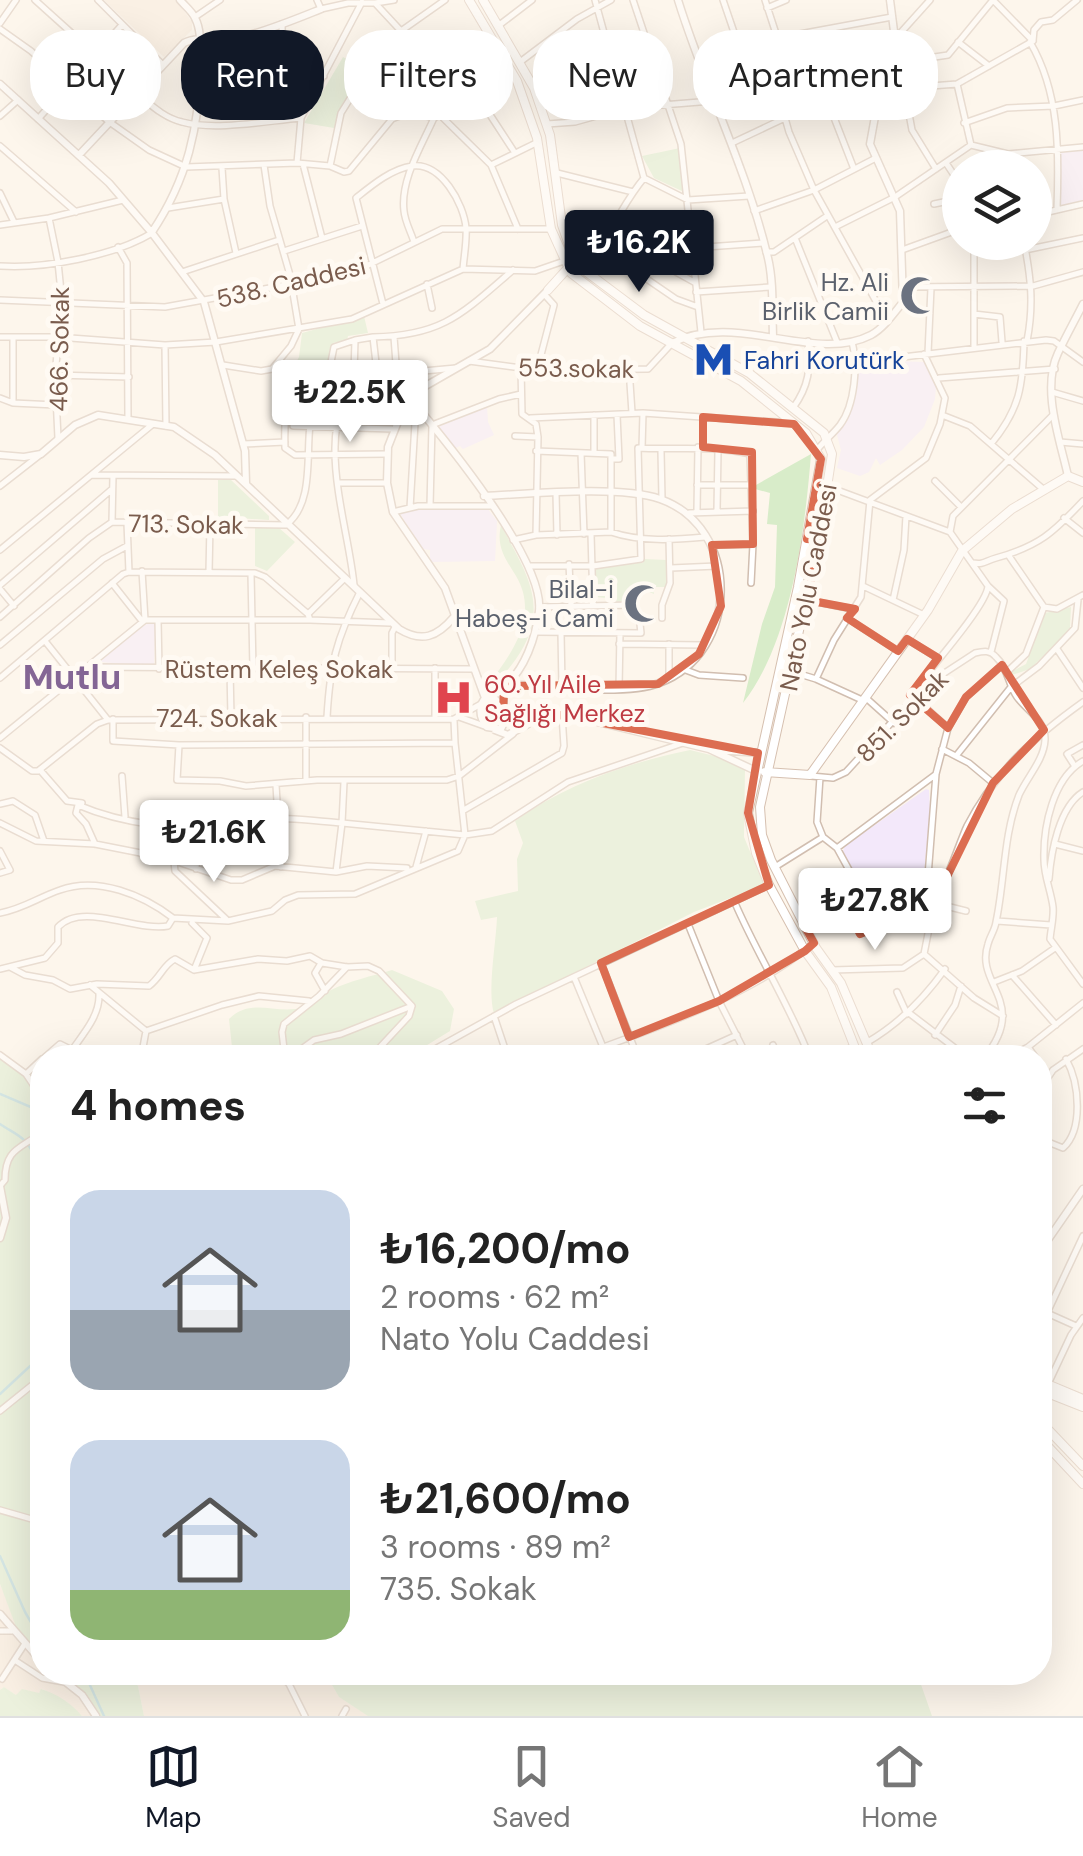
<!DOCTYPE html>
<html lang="en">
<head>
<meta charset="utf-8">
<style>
  :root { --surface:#fff; --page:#f6f6f6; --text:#222; --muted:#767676; --line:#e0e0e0; --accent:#111827 }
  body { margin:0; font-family:"DM Sans",sans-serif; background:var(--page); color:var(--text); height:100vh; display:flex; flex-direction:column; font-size:38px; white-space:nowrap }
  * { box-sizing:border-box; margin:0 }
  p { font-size:32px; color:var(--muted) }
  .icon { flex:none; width:55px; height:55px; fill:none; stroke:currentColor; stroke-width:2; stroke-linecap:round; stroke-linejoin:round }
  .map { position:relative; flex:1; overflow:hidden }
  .sheet { position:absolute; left:30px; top:1045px; width:1022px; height:640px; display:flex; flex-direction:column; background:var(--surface); border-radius:40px; box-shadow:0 10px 40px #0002 }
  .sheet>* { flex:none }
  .banner { position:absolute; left:30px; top:30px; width:1025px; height:90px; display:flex; gap:20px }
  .controls { position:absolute; left:942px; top:150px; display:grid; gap:20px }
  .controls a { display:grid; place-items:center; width:110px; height:110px; border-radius:50%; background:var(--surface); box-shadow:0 10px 40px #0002; font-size:50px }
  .price { position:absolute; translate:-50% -85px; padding:0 22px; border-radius:10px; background:#fff; color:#222; font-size:32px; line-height:65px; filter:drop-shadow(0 2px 5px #0008) }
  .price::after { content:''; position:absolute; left:50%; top:60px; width:30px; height:22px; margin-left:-15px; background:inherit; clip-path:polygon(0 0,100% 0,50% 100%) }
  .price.on { background:var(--accent); color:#fff }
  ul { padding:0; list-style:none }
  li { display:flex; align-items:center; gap:30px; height:250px; padding:0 40px }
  li span { display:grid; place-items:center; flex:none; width:280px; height:200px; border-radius:30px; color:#555 }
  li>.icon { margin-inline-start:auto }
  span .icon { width:120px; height:120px; fill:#fffc; stroke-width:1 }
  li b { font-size:42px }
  h2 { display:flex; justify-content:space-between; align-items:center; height:120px; padding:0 40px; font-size:42px }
  .tag { padding:0 35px; border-radius:40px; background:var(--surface); box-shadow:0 10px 40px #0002; font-size:35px; line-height:90px }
  .tag.on { background:var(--accent); color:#fff }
  .tabs { display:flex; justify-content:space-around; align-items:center; height:140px; border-top:2px solid var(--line); background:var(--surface); font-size:28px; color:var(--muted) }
  .tabs a { display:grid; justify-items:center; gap:5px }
  .tabs .on { color:var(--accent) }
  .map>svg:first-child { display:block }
  .residential { fill:#f5e8da }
  .education { fill:#f3e8fa }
  .green { fill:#d8ecc9 }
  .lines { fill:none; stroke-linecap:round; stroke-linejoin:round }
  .stream { stroke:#a5d3da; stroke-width:2.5 }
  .minor-casing { stroke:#d1beb0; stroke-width:8 }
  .tertiary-casing { stroke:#d1beb0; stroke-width:9 }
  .secondary-casing { stroke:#d6c0b0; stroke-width:10 }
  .minor { stroke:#fff; stroke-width:5 }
  .tertiary { stroke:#fff; stroke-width:6 }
  .secondary { stroke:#fff; stroke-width:8 }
  .marked { fill:none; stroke:#dc6d51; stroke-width:8; stroke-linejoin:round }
  .labels { text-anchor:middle; stroke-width:10; stroke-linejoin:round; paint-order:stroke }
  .street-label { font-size:25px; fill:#7a5c4d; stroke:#fffaf3 }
  .worship-label { font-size:25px; fill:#5b616d; stroke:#fffaf3; text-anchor:end }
  .transit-label { font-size:25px; fill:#164399; stroke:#fffaf3; text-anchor:start }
  .health-label { font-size:25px; fill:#be3a42; stroke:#fffaf3; text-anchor:start }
  .district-label { font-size:35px; font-weight:bold; fill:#846695; stroke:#fffaf3 }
</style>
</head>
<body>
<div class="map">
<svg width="1083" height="1716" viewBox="0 0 1083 1716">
  <rect width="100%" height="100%" fill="#fdf6ec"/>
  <!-- residential -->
  <path class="residential" d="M104,0H176L192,22V30L164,57Z
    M0,1585L29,1644L42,1657V1672L60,1673L76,1684L96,1706L99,1716H82L67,1702L42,1689L39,1693L17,1696L4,1687L0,1690Z
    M130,1673H325L339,1697L369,1716H144L138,1686Z"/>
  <!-- education -->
  <path class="education" d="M1083,150V201L1061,205V151Z
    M887,361L927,362L936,386L935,399L924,427L902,450L880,465L876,458L869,472L860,476L837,468L841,450L837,435L853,401L858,364Z
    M487,407L488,422L494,435L463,449L460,446L453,449L438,427Z
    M418,508H487L497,521L495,561L430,562V550L423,549L399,512Z
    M150,622L155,623L154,666L100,662L124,639Z
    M926,789L929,790L930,810L924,873L867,897L843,851L845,846Z"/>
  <!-- green -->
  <path class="green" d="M343,57L369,71L349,94L334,128L304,123Z
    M680,148L684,192L654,178L642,156Z
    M364,316L368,333L348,336L347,340L333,343L326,370L307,368L297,373L284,417L278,415L287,380L299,357L302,333Z
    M811,454C805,531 791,642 743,703L762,624L775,587L777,525L767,524L770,493L755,489L756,485Z
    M230,479L269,516V520L218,517V480Z
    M501,525C526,573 552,607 516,659C508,670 499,682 487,686C511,655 540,616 516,576C505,558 496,547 501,525Z
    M255,527H278L295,542L267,571L255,566Z
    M644,559L667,560V587H653L654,594L642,589L633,602L606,601V598L596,597L595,563H643Z
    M1071,607L1070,629L1066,634L1030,669L1012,675L1011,672L1026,664L1045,613Z
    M690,750L735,761L745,770L744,837L764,885L694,912L494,1014C487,991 496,944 497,917L481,920L475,901L518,891L517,859L523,843L515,821C564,785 630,762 690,750Z
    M392,970L442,991L454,1009L450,1031L406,1058L233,1057L229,1019C252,996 277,1016 304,1007C314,1004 321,994 331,990C349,981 372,976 392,970Z
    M0,1055L26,1074L42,1098V1657L18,1632L0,1584Z
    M60,1673H130L138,1686L144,1716H99L90,1699Z
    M325,1673H917L932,1716H368L339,1697Z
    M4,1687L16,1695L22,1689L39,1693L41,1689C57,1694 71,1703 82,1716H0V1690Z"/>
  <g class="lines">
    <!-- stream -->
    <path class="stream" d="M0,1094L40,1111
      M0,1124C8,1130 19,1134 26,1142C49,1166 32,1268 42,1305
      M0,1394L42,1355
      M0,1556L25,1612L42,1641
      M84,1672L104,1716"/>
    <defs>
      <path id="minor" d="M35,0L95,54
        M98,0L162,64
        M317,0L321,9L348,3H375L401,31L440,115
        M595,0L644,178L688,200L749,196
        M633,0L681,144L701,332
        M723,0L752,85
        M765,0L783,55L785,118L789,132L814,190L887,321
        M930,0L895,39L912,130L936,169
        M375,3L394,0
        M767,8L786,0
        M195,17L220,0
        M0,23L16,0
        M282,24L283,76
        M498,26L532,0
        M0,29L31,51L108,121L149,150L186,167L297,163L330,166L344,172L349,171L392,119C407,112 419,114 434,118L440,115L491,165L518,229
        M778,38L892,17
        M958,42L989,66
        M1030,42C1060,93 1059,152 1057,209
        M451,55L515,153
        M520,62L577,19L611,0
        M901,62L948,55L993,0L1033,41
        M421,75L488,31
        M200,83L324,76
        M368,84L392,119
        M821,84L854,169
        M957,84L971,145L1008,154L1083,147
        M879,86L905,85
        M535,88L609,54
        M905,88L957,84L1033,41L1034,30L1041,22L1053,20L1077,0
        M136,93C150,104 164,118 182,122C215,131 266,121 301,118
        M785,94L871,67H884
        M0,116L18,100
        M38,119L122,25
        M964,123L1007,108L1054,106L1083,100
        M547,124L575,122L625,108L712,101L785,73
        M732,143L785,118
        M0,146L76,212
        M297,163L301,118L362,2
        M946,163L954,175L960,215
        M303,164L322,238
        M491,165L538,142
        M330,166L341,113L351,97L367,83L401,31L445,0
        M222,168L224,199L236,253
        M1007,168L1008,154
        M557,173L633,192
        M0,193L14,222
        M934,204L958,199
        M168,208L224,199
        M754,211L814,190L874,159
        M1035,215L1083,204
        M0,225L49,218
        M835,227L895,197L971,145
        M609,235L694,282
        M795,238L837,342
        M414,242C411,232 405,222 404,211C400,180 422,145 434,118
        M1024,242C1031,278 1034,305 1027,341
        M118,247L127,263L128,418
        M600,247L676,299L698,307
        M692,248L763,243
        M902,250L960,229
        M1025,250L1083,238
        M284,251L362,226
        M766,252H774L827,216
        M576,264C615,236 616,212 644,178
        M0,266C44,269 114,256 152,233
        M182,272L279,240
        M427,284L432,308
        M904,287L1033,286L1083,272
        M696,292L771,287
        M0,300L165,307L352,273L442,229H551
        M383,304L356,198C371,186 391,169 412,166C441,162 464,204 466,228C467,241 464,256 463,269
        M974,314L1000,317L1002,342
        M0,337H57L165,345L216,342L352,319L463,269L535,271L564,261
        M13,337V403
        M394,337L399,403
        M355,340L334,347L329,372L303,371C285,390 284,423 285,448L295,455L387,454
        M165,345L166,426
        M974,347V242
        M928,353L931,288
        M856,358L903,357L1046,340L1054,341L1083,362
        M469,361L537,370L648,369L672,343
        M223,365L261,371L272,369L291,346L299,329L290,275L270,206L264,165
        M629,368L632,413
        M521,369L522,414L536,424L538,437L536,535L611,532C640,542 674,540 705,537
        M537,370L554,305L544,294
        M377,372L373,337C443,336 463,313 513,270
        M354,373L355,340L373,337
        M402,373L456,368
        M55,375L129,377
        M939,378L1055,369
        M1052,392L1083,401
        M0,398L13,403L56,405
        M316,399L357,398L403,405
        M793,408C809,386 811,368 808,341
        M942,415L970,426L1043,489
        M703,417V447
        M530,418L643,413L791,423
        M293,426L392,429
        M515,436L538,437
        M58,438L55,375L62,302L58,262L49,218L123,200
        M1060,442L1083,444
        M243,444L285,442
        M991,444C1020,409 1023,386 1024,341
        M642,448L643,413
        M817,450C824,441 833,434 840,425C855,405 858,365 852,342
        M536,451L611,454V531
        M661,451L662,499
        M581,453L584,534
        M594,453V415
        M611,459H619L617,415
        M92,475L236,476
        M935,481L961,507
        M338,483H387
        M697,485H752
        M0,486L41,454
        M829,487L950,532L988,586C987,605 930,669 915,689L914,697L948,728
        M556,493L557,535
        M430,506L432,425L499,399L521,394
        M410,508L416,406
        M717,510L718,451
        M697,511L698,447
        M393,512L418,506H491
        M689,513L753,511
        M1064,518L1083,533
        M112,522L113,476
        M127,523L129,572
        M950,532L953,516L1053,415
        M591,534L593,604
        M513,540L536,535
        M0,550L153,424
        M973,563C984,565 985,561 996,558C1039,546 1053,533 1083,501
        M569,564L571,605
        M529,566H593L641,559L638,448C675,450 713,445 750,454L753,544L712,545
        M671,568L717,566
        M142,571L145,620
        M209,572L210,525
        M251,574L253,669
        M112,583L142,621
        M751,583L753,544
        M0,585L111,490
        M354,585C348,521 311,427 360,375
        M863,586L924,615
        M988,586L1004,601L991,652
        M0,589L14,606
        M807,600L853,609
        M893,600L904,550L906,516
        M1044,607L1057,609L1083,595
        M308,614L345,578
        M0,617L89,538L112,522L286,525C314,504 306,456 310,425C312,405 322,390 329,372L399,374L423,385
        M662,618V605L670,583L669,539
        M847,618L898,651
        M158,620L159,669
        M536,632L641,633L639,615L633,605L539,607
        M561,633L562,686
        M907,639L938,658
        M45,641L108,720
        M619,644L704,645
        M669,644V676
        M0,645L103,559L127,546
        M1057,649L1083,688
        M1002,665L966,697L948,728L936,774L928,876L934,903L924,954L974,998L1003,1016
        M85,667L474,669
        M435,668V718
        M392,669V633L395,627
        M683,669L699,675L743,678
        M230,670L231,717
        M790,671L816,679
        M1007,672L1026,654L1044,607L1009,556
        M0,678L123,574L129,572L255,573L265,577L308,614L310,620L390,623
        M619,688L620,633
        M865,697L894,723
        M862,700L816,679L834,640L861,597L870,500L926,458L940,424L945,398L924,354
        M306,717V781
        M327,717C330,665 336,639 360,592
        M459,717L487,727
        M113,719V741L179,745L455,743L454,720
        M0,738L145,620H310
        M179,745L177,780L220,781L246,786L317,780H447L459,776L513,734
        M0,748L32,771H38L97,724L108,720L454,719L481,704
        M942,749L969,763L993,783
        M956,756L1011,687L1039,666L1075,628L1078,600
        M1083,761C1053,778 1043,827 1044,860C1044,876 1051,891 1053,907C1054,917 1051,928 1050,939L1083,984
        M1074,765L1067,754L1083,745
        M40,770L67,801L82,803
        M122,776L125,817
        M811,776L833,778L846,772L926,685L975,653C984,651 990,650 996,657C1008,668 1008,684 1017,697C1027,711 1046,720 1045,740C1044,760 1027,777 1019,795C1003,836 1005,880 996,922C995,930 990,936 988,944C974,985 1030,1002 984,1058
        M820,777L817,822L823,837L837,848L866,901
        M276,785L281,867
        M0,804L13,801L35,815L44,841
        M464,810L562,753L564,746L562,715
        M0,823L36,841L95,844L166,858L231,880H242L275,866L336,872L367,866L407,868
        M95,844L86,824L76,813L78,805C122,824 184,832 233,826C241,825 247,821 255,820C283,816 314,821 342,823L344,782
        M1055,844L1083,851
        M837,848L935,775
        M0,851L10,870L0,873
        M174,862L175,871L226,919
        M416,867L426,831
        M775,867L823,837
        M196,869L198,827
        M336,872L342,823L465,835L455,743
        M1049,879C1051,852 1059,807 1083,792
        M735,903C758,956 789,1004 810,1058
        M934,903L966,911
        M847,908L860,934C882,927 913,920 932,904C943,894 959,843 967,826C995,772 1034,737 1083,702
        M0,913C23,909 39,897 60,890C98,876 143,895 173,918
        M997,921L1051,925
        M192,923L207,938L194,970L258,959L287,961L310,956L322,963L347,967L368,966L379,971L412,1006L409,1016L370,1058
        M688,924L719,1001L748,1058
        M805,924L928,876
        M321,963L315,973L325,991
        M601,963L638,1058
        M10,967L25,975L53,980L70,989L97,984L149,986C161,977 163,965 175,959L194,970
        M0,969L45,958L58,943V927C82,901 136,932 168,926L173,918L228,921L272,911L285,900L298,895L355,894L458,851L465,835L492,831L568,782L683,743
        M832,970L903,968L924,954
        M1012,975L1056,1025
        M574,977L603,1047
        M994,982L1022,971L1055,948
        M90,985L146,1031
        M897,992L907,1014
        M909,1013L968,1058
        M494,1016L508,1058
        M935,1035L955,1005L961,986
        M866,1043C899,1024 923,1000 945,969
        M773,1045L778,1058
        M1028,1047L1036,1058
        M0,1055L26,1074L42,1098
        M44,1058L60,1044L72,1050C84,1033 100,1015 99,994
        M141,1058L146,1031L222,1005L259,996L309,1001
        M285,1058L282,1032L284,1024L319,996L347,967
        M289,1058L314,1040L341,1034L412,1006
        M419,1058L516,1004L769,885
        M574,1058C656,1027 746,999 814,943
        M686,1058L737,1035
        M830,1058L854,1046
        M1007,1058L1028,1047L1083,1003
        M1040,1064L1048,1076
        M26,1074L42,1059
        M1040,1089L1053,1070L1083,1049
        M1040,1115L1043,1133L1040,1144
        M1043,1140L1063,1148C1083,1130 1080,1084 1066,1059
        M0,1186L5,1180C5,1148 21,1149 42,1132
        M1047,1313L1076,1326
        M1040,1328L1083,1236
        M1048,1384L1071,1335L1083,1318
        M0,1411L42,1377
        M0,1510L42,1522
        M0,1631H12
        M16,1661L42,1678L64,1682
        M278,1672L289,1684L305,1716
        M2,1679L24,1645
        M342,1716L346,1709"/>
      <path id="tertiary" d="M678,0C705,87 747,169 768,258C774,283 772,311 773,336
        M0,84L109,183L152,233L204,302L245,451L246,483
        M79,155L184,43C199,35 225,41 246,36C272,29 296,19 321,9
        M152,232C187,180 200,126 200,64C200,49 202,31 195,18C192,11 184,5 180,0
        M672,343C736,311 815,364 871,335C884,328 894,313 903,302L900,211L870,144L884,67L895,39L890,0
        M408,396C442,436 545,560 539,611C536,636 525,671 503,687C495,693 484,694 481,706C479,715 482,721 487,727L501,729C507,719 503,706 495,699L485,698
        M0,455L24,457L41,454L75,425L98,415L174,427L215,455L399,629C422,643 437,637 454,617
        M1068,476C1060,440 1041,389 1058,353C1066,336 1075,320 1083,304
        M484,496C529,494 620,485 660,499C741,527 741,653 659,683C626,696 544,686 506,684
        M504,686L503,713L515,724L546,715L581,718L709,749L756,771
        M485,698L445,588L393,512L387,483L388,447L408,396L490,349L548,290
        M495,730L508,735L528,724
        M717,750L761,753
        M0,1186L6,1218L0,1238
        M1040,1258L1045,1244L1083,1189
        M0,1614L42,1662
        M53,1672L82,1695L96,1716"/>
      <path id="secondary" d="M469,0L517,81L537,138L551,229L571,273L640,326L741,381L806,433L821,459L798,587L748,813L756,853L769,885L805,951L831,987L859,1058
        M483,0L534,88L550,135L562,225L576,264L644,315L749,373L824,433L832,454L819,540L760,807L762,835L771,860L816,948L841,983L873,1058
        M548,290L568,268
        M765,772L810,775L928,610L962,551L1012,509L1068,476L1083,482
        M1040,1381L1083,1399
        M1040,1390L1083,1407
        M1040,1421L1083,1466
        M1040,1438L1083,1484"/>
    </defs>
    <!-- minor casing -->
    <use href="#minor" class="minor-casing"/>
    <!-- tertiary casing -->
    <use href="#tertiary" class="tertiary-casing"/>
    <!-- secondary casing -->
    <use href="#secondary" class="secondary-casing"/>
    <!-- minor -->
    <use href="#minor" class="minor"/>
    <!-- tertiary -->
    <use href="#tertiary" class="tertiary"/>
    <!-- secondary -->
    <use href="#secondary" class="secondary"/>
  </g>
  <!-- marked area -->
  <path d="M0 0H1083V1716H0ZM703,417L794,424L821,459L807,539L819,540L807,600L855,609L847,618L898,651L907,639L938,658L910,695L948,728L966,697L1002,665L1044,730L993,783L934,903L860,934L847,908L804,925L814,943L805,951L719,1001L629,1037L601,963L769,885L748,813L758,753L562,715L515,724L503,713L504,686L658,684L699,654L721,606L712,545L753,544L752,452L703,447Z" fill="#fdf6ec" fill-opacity=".55" fill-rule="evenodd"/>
  <path class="marked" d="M703,417L794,424L821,459L807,539L819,540L807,600L855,609L847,618L898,651L907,639L938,658L910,695L948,728L966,697L1002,665L1044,730L993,783L934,903L860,934L847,908L804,925L814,943L805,951L719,1001L629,1037L601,963L769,885L748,813L758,753L562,715L515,724L503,713L504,686L658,684L699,654L721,606L712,545L753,544L752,452L703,447Z"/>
  <!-- icons -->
  <defs>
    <symbol id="mosque-bare" viewBox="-9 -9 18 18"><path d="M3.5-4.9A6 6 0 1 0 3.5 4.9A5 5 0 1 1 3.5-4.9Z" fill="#6b7280" stroke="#fffaf3" stroke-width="2.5" paint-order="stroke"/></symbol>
    <symbol id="metro-bare" viewBox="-9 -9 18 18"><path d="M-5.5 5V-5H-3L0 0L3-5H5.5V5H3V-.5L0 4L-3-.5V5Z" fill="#1a4fb4" stroke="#fffaf3" stroke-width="2.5" paint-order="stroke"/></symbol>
    <symbol id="hospital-bare" viewBox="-9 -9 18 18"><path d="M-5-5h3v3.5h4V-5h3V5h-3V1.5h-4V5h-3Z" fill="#e0444e" stroke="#fffaf3" stroke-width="2.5" paint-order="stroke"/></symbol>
  </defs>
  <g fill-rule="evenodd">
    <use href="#mosque-bare" x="892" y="268" width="55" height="55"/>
    <use href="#metro-bare" x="686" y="332" width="55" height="55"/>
    <use href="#mosque-bare" x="616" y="576" width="55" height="55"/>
    <use href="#hospital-bare" x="426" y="670" width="55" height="55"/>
  </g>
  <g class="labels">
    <!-- street labels -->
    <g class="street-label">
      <text transform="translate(291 282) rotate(-13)" y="9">538. Caddesi</text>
      <text transform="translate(59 349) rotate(-89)" y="9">466. Sokak</text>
      <text transform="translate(576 368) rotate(1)" y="9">553.sokak</text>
      <text transform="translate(186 524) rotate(1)" y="9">713. Sokak</text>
      <text transform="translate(808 587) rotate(-79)" y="9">Nato Yolu Caddesi</text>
      <text x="279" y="678">Rüstem Keleş Sokak</text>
      <text transform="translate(902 716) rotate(-45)" y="9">851. Sokak</text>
      <text x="217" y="727">724. Sokak</text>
    </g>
    <!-- worship labels -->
    <g class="worship-label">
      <text x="889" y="291">Hz. Ali<tspan x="889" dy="29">Birlik Camii</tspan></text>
      <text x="614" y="598">Bilal-i<tspan x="614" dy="29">Habeş-i Cami</tspan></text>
    </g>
    <!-- transit labels -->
    <g class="transit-label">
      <text x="744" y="369">Fahri Korutürk</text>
    </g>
    <!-- health labels -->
    <g class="health-label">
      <text x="484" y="693">60. Yıl Aile<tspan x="484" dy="29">Sağlığı Merkez</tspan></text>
    </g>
    <!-- district labels -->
    <g class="district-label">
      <text x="72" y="689">Mutlu</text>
    </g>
  </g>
</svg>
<div class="controls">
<a><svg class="icon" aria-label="layers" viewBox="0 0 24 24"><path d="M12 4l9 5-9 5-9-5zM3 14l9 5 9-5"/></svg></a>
</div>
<b class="price on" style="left:639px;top:295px">₺16.2K</b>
<b class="price" style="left:350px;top:445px">₺22.5K</b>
<b class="price" style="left:214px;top:885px">₺21.6K</b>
<b class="price" style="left:875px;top:953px">₺27.8K</b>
<div class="banner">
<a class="tag">Buy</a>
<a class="tag on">Rent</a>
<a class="tag">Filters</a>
<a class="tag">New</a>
<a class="tag">Apartment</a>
</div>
<section class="sheet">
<h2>4 homes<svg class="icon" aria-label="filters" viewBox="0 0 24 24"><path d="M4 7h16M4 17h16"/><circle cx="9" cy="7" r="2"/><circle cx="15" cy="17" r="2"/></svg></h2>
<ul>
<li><span style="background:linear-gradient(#c9d6e8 60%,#9aa5b1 0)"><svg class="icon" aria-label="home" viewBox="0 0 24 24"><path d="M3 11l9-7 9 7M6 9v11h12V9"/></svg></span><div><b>₺16,200/mo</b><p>2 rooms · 62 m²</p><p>Nato Yolu Caddesi</p></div></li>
<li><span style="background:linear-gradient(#c9d6e8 75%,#8fb573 0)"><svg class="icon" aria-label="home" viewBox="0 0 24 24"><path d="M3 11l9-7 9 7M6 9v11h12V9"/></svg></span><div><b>₺21,600/mo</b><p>3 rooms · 89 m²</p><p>735. Sokak</p></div></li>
</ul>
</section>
</div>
<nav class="tabs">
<a class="on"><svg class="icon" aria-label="map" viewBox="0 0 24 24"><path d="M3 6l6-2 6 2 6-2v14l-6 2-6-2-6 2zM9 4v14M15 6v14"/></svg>Map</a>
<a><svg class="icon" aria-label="saved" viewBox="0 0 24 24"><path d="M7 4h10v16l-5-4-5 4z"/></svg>Saved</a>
<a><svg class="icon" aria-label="home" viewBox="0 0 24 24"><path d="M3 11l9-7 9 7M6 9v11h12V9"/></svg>Home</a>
</nav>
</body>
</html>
